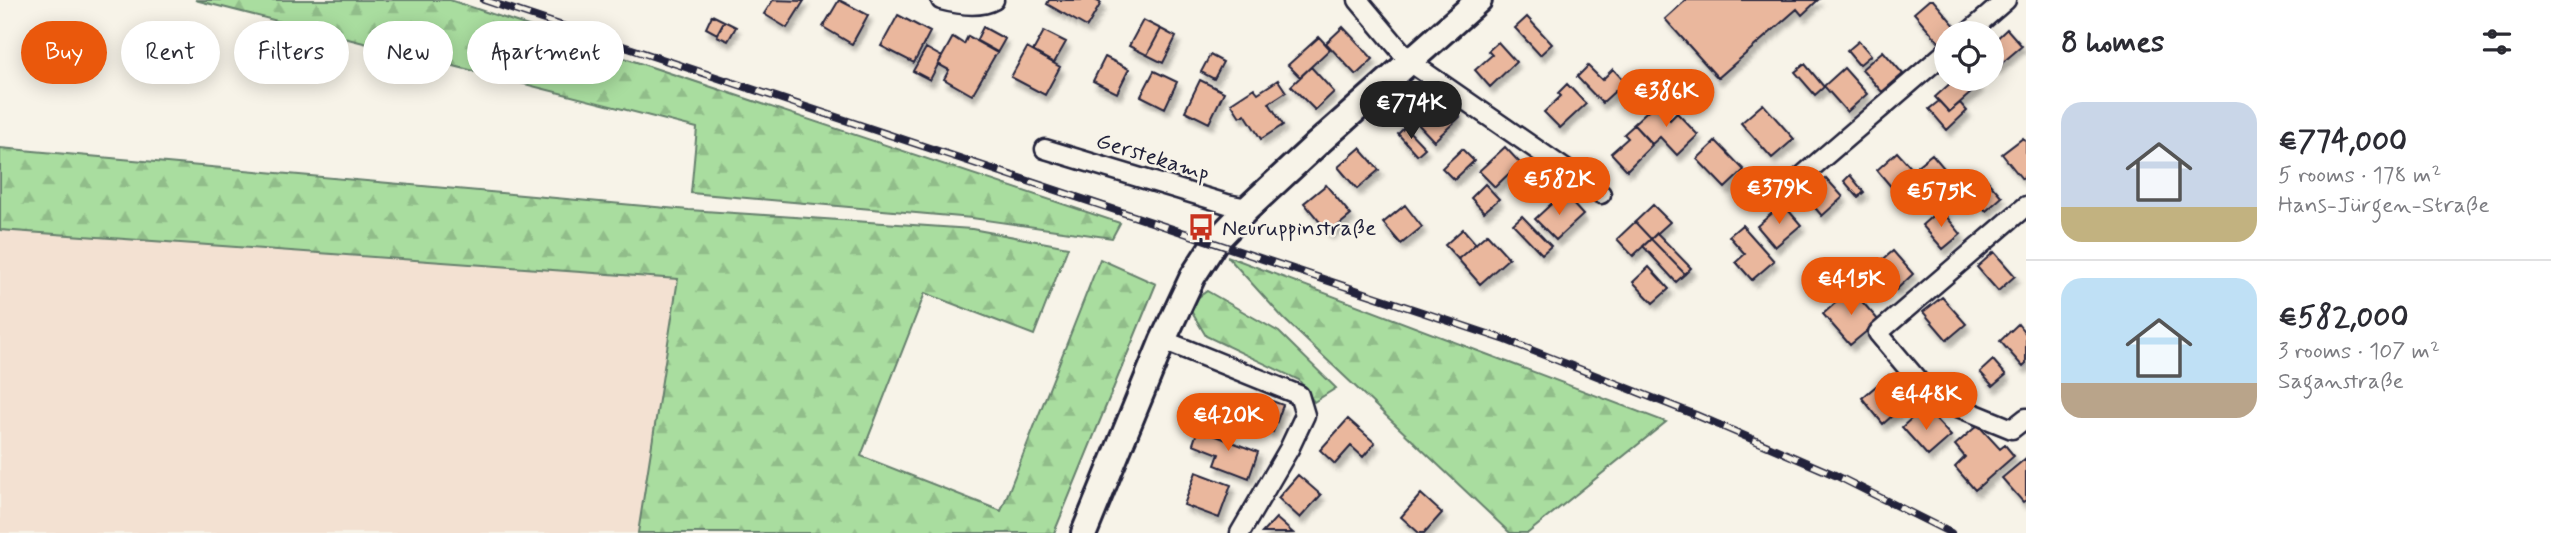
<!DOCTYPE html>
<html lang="en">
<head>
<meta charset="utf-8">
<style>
  :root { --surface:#fff; --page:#f7f7f7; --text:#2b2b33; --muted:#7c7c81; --line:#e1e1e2; --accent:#ea580c }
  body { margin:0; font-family:Mynerve,sans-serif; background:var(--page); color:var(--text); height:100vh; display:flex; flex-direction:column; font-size:26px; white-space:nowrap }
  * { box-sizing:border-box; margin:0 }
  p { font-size:23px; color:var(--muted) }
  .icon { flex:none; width:38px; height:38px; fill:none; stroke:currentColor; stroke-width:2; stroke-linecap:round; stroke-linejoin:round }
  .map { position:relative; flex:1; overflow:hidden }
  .side { display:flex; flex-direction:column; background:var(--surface); width:525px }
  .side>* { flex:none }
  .guide { position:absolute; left:21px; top:21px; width:665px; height:63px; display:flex; gap:14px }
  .controls { position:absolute; left:1934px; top:21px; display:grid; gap:14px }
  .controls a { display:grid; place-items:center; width:70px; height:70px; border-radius:50%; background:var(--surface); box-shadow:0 4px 18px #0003; font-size:35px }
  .price { position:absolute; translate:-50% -60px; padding:0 16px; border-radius:24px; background:var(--accent); color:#fff; font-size:23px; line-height:46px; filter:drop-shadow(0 2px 4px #0008) }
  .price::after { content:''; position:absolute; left:50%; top:42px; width:21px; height:16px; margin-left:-10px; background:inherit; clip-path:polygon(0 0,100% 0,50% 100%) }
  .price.active { background:#222; color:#fff }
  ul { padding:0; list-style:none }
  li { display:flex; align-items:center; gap:21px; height:175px; padding:0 35px }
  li+li { border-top:2px solid var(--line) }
  li span { display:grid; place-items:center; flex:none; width:196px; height:140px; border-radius:21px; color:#555 }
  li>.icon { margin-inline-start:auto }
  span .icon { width:84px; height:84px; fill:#fffc; stroke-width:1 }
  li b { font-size:30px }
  h2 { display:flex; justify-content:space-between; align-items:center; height:84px; padding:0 35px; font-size:30px }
  .chip { padding:0 24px; border-radius:32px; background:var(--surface); box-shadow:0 4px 18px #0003; font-size:24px; line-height:63px }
  .chip.active { background:var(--accent); color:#fff }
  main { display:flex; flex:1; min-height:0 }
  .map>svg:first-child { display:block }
  .built { fill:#f3e1d2 }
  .forest { fill:url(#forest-firs); stroke:#66806d; stroke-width:2 }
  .building { fill:#eab79d; stroke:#22223b; stroke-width:2; filter:url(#shadow) }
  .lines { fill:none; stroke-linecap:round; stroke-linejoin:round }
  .minor-casing { stroke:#22223b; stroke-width:23 }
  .secondary-casing { stroke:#22223b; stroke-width:30 }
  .minor { stroke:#f7f3e8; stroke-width:18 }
  .secondary { stroke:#f7f3e8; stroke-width:24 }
  .rail-casing { stroke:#22223b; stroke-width:8 }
  .rail { stroke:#f7f3e8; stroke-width:5; stroke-dasharray:16; stroke-linecap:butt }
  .labels { text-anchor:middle; stroke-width:5; stroke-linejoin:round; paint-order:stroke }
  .street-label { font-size:23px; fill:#22223b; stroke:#f7f3e8 }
  .poi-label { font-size:23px; fill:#22223b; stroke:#f7f3e8; text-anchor:start }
</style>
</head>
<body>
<main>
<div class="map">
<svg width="2026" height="533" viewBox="0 0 2026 533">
  <defs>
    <pattern id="forest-firs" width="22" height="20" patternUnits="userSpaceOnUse" patternTransform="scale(1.75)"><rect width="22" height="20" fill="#a9dd9f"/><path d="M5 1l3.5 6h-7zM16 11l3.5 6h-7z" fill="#91bd8a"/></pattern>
    <filter id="shadow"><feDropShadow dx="3.5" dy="6" stdDeviation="2" flood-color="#0004"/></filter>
  </defs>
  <rect width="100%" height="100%" fill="#f7f3e8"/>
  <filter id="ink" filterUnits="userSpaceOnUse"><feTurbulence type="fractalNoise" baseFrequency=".0143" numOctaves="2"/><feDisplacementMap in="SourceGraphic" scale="14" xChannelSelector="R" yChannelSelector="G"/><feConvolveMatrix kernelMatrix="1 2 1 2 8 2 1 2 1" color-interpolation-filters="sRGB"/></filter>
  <g filter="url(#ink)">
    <!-- built -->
    <path class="built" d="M0,148L689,210L638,533H0Z"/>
    <!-- forest -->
    <path class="forest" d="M195,0H450L1120,223L1112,238L972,218L691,193L697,128Z
      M0,148L689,210L972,229L1068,247L1034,335L925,293L861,456L1001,511L1100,259L1156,284L1054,533H638L678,279L0,230Z
      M1227,256L1666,422L1528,533H1510L1284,319Z
      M1207,291L1279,332L1336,388L1314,402L1299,380L1206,336L1191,311L1196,299Z"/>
    <!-- building -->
    <path class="building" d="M773,0L804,1L787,28L764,14Z
      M839,0L868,15L852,44L823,27Z
      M1049,0H1095L1101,3L1087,27L1047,4Z
      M1686,0H1818L1802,15L1797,9L1718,78L1665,19Z
      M1929,0H1933L1957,28L1950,33H1946V37L1939,42L1914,13Z
      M712,15L724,21L717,34L706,28Z
      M898,15L930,32L914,63L881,46Z
      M1527,17L1552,44L1540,55L1515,28Z
      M1143,20L1161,29L1147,55L1129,46Z
      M724,21L736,27L728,41L717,36Z
      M983,27L1005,39L997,53L976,41Z
      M1343,27L1373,59L1356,75L1326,43Z
      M1161,29L1176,37L1163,63L1147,55Z
      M2007,29L2022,46L1996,68L1992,63V43Z
      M1044,31L1066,42L1054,63L1033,51Z
      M968,36L997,52L972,95L944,79L949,70L938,64L953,37L964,44Z
      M1319,37L1330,49L1300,77L1288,65Z
      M1859,41L1871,55L1859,65L1847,51Z
      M1498,42L1516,62L1490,87L1475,70L1492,55L1488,51Z
      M926,48L942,57L930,80L913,71Z
      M1027,48L1060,67L1045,95L1011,77Z
      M1883,51L1903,74L1882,92L1862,69Z
      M1210,55L1223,62L1214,79L1201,72Z
      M1105,57L1129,69L1117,93L1093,81Z
      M1805,64L1824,87L1815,95L1795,72Z
      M1588,66L1602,80L1613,69L1625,82L1602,103L1577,77Z
      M1311,67L1334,92L1315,110L1291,86Z
      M1844,68L1867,94L1847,112L1824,86Z
      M1154,71L1177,82L1165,108L1141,96Z
      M1955,79H1973L1979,86L1949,112L1935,97Z
      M1200,80L1224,92L1209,123L1185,111Z
      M1278,80L1286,92L1269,103L1283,125L1261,139L1245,114L1240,117L1231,103L1254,88L1258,93Z
      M1567,84L1586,104L1560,128L1544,112L1561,96L1558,93Z
      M1443,98L1460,117L1434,141L1416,122Z
      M1939,101L1949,112L1960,103L1967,111L1947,130L1929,109Z
      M1655,104L1670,120L1677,113L1698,135L1677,155L1660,137L1652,144L1633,124Z
      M1763,104L1794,139L1772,158L1741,123Z
      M1634,125L1652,145L1627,170L1611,153L1628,138L1624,134Z
      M1405,127L1425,148L1417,155L1398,134Z
      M2023,138L2026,142V175L2022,179L2002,154Z
      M1716,141L1744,170L1725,188L1697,159Z
      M1505,147L1520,163L1495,187L1479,171Z
      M1360,148L1379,170L1357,189L1338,167Z
      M1462,149L1474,161L1454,180L1442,168Z
      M1897,152L1914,171L1893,189L1877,170Z
      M1932,154L1944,168L1929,180L1917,166Z
      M1981,173L2002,197L1986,211L1965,187Z
      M1850,175L1864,192L1858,197L1844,181Z
      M1826,178L1843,197L1822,216L1805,196Z
      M1485,184L1499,199L1484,212L1471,198Z
      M1326,185L1351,215L1329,233L1304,203Z
      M1563,193L1583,215L1556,240L1535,219Z
      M1783,204L1801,225L1775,247L1757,226Z
      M1405,205L1422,227L1401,244L1383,223Z
      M1653,205L1670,222L1651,239L1635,222Z
      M1940,209L1961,234L1943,249L1922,225Z
      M1522,216L1551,246L1542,254L1513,224Z
      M1635,222L1651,239L1633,256L1617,239Z
      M1742,225L1774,261L1752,280L1736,262L1745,254L1729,236Z
      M1463,229L1476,244L1458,259L1445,245Z
      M1657,233L1691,268L1685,274L1651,239Z
      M1487,234L1509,258L1480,284L1458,259Z
      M1651,239L1685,274L1676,282L1643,246Z
      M1893,251L1913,274L1896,290L1875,266Z
      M1994,252L2015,276L1998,291L1977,267Z
      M1649,267L1669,289L1653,303L1633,282Z
      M1851,289L1879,321L1850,345L1823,314Z
      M1942,297L1966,324L1947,340L1923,312Z
      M2018,324L2026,334V364L2023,367L2000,341Z
      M1993,360L2006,375L1993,386L1980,372Z
      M1889,375L1910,400L1883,424L1862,398Z
      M1256,395L1283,405L1273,432L1246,422Z
      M1924,407L1951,436L1928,456L1902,427Z
      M1348,419L1375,443L1363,457L1351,446L1335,464L1320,450Z
      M1978,425L2000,449L2005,445L2014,456L1975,490L1955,467L1965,457L1955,445Z
      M1198,429L1258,452L1249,478L1215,465L1219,454L1193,444Z
      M2026,458V500L2023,502L2002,478Z
      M1196,472L1231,485L1219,518L1184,505Z
      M1298,475L1321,495L1300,518L1278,498Z
      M1421,494L1442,513L1424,533H1419L1401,517Z
      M1276,518L1293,533H1262Z"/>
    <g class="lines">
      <defs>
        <path id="minor" d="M941,0C956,4 980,8 994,0
          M1358,0L1410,62L1601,194
          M1968,33L2006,0
          M1045,149L1227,204L1248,208
          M1773,201L1946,52
          M2026,206L1878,333L1931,396L2012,429L2026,418
          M1163,340L1299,395L1305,415L1289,449L1240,533"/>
        <path id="secondary" d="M1084,533L1163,340L1193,276L1215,242L1248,208L1317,144L1479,0"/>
      </defs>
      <!-- minor casing -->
      <use href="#minor" class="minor-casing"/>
      <!-- secondary casing -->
      <use href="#secondary" class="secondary-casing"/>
      <!-- minor -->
      <use href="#minor" class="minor"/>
      <!-- secondary -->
      <use href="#secondary" class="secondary"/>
      <defs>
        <path id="rail" d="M484,0L1506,340L1696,415L1835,475L1951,533"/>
      </defs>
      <!-- rail casing -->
      <use href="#rail" class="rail-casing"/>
      <!-- rail -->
      <use href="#rail" class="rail"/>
    </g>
  </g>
  <!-- icons -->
  <defs>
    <symbol id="bus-bare" viewBox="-9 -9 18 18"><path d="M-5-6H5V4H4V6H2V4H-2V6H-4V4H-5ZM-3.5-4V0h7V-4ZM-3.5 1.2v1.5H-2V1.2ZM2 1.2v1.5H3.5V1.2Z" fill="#c8321e" stroke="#f7f3e8" stroke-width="2.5" paint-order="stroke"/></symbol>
  </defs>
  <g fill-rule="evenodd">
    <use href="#bus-bare" x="1182" y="208" width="38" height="38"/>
  </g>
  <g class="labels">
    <!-- street labels -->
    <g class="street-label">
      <text transform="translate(1153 156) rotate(17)" y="8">Gerstekamp</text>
    </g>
    <!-- poi labels -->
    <g class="poi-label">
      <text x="1222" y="235">Neuruppinstraße</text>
    </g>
  </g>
</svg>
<div class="controls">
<a><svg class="icon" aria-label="locate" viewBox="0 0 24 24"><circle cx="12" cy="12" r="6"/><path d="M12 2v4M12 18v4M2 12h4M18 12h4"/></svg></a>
</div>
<b class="price" style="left:1666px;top:129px">€386K</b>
<b class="price active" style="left:1411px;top:141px">€774K</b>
<b class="price" style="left:1559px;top:217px">€582K</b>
<b class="price" style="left:1779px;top:226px">€379K</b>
<b class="price" style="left:1941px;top:229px">€575K</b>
<b class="price" style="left:1851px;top:317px">€415K</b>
<b class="price" style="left:1926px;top:432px">€448K</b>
<b class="price" style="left:1228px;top:453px">€420K</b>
<div class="guide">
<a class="chip active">Buy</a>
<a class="chip">Rent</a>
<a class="chip">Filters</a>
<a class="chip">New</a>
<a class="chip">Apartment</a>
</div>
</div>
<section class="side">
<h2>8 homes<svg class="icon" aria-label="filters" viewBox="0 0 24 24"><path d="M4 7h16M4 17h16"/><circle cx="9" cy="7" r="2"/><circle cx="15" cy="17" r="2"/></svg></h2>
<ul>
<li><span style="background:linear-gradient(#c9d6e8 75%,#c2b280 0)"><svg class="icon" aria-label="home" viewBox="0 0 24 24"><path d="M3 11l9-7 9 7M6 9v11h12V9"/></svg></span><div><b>€774,000</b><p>5 rooms · 178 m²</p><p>Hans-Jürgen-Straße</p></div></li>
<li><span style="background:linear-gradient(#bfe0f5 75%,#b9a48a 0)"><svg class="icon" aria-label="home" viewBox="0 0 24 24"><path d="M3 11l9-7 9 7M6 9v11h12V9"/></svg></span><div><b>€582,000</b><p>3 rooms · 107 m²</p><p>Saganstraße</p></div></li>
</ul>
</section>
</main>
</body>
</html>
